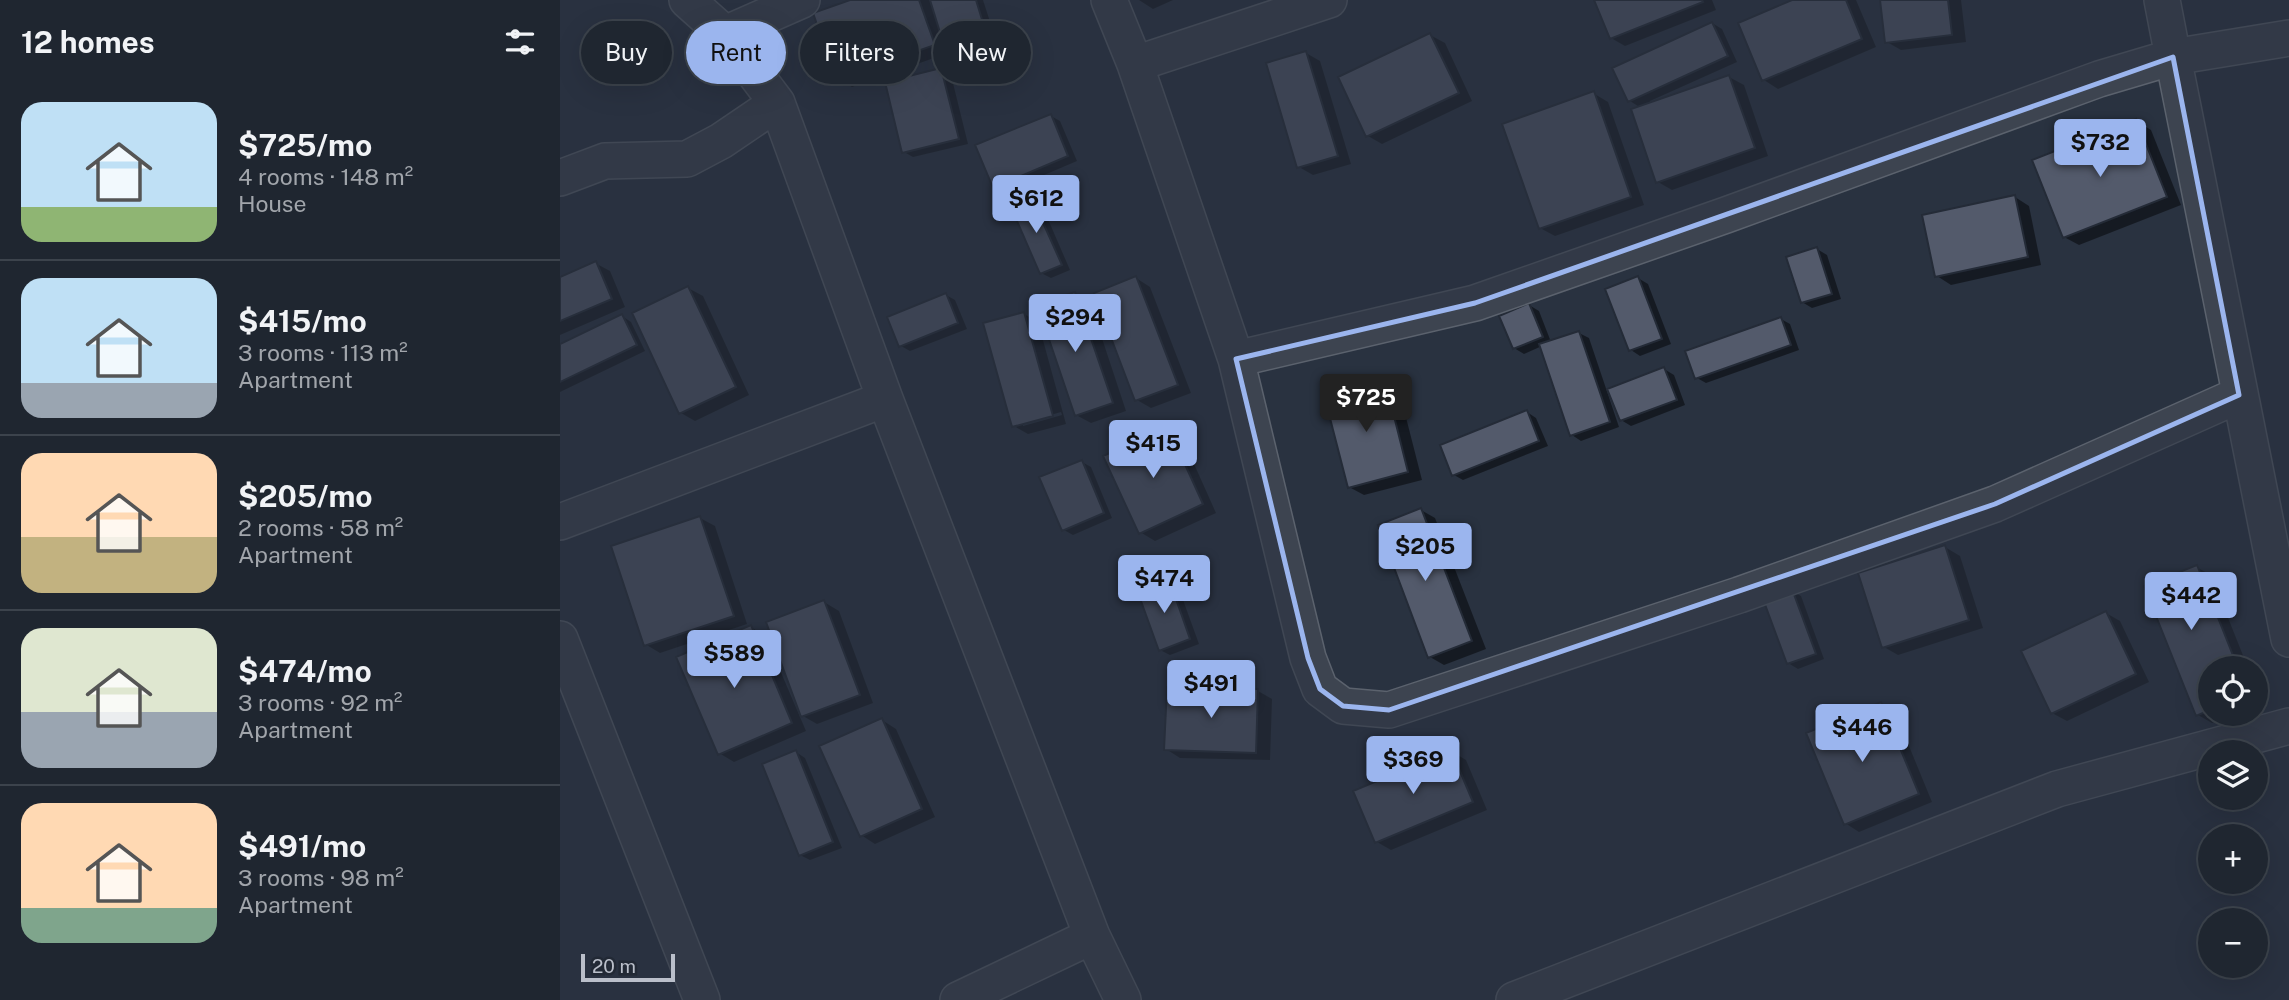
<!DOCTYPE html>
<html lang="en">
<head>
<meta charset="utf-8">
<style>
  :root { --surface:#1f2630; --page:#2c323c; --text:#f1f3f6; --muted:#a1a5ab; --line:#3c434c; --accent:#9bb5ee }
  body { margin:0; font-family:"Public Sans",sans-serif; background:var(--page); color:var(--text); height:100vh; display:flex; flex-direction:column; font-size:26px; white-space:nowrap }
  * { box-sizing:border-box; margin:0 }
  p { font-size:23px; color:var(--muted) }
  .icon { flex:none; width:38px; height:38px; fill:none; stroke:currentColor; stroke-width:2; stroke-linecap:round; stroke-linejoin:round }
  .map { position:relative; flex:1; overflow:hidden }
  .sheet { display:flex; flex-direction:column; background:var(--surface); width:560px }
  .sheet>* { flex:none }
  .hud { position:absolute; left:21px; top:21px; width:665px; height:63px; display:flex; gap:14px }
  .tools { position:absolute; left:1638px; top:656px; display:grid; gap:14px }
  .tools a { display:grid; place-items:center; width:70px; height:70px; border-radius:50%; background:var(--surface); box-shadow:0 7px 28px #0002,0 0 0 2px var(--line); font-size:35px }
  .scale { position:absolute; left:21px; bottom:18px; width:94px; box-sizing:border-box; padding-left:7px; border:4px solid #babfca; border-top:0; font-size:19px; line-height:24px; white-space:nowrap; color:#babfca; -webkit-text-stroke:5px #222935; paint-order:stroke }
  .price { position:absolute; translate:-50% -60px; padding:0 16px; border-radius:7px; background:var(--accent); color:#111; font-size:23px; line-height:46px; filter:drop-shadow(0 2px 4px #0008) }
  .price::after { content:''; position:absolute; left:50%; top:42px; width:21px; height:16px; margin-left:-10px; background:inherit; clip-path:polygon(0 0,100% 0,50% 100%) }
  .price.current { background:#222; color:#fff }
  ul { padding:0; list-style:none }
  li { display:flex; align-items:center; gap:21px; height:175px; padding:0 21px }
  li+li { border-top:2px solid var(--line) }
  li span { display:grid; place-items:center; flex:none; width:196px; height:140px; border-radius:21px; color:#555 }
  li>.icon { margin-inline-start:auto }
  span .icon { width:84px; height:84px; fill:#fffc; stroke-width:1 }
  li b { font-size:30px }
  h2 { display:flex; justify-content:space-between; align-items:center; height:84px; padding:0 21px; font-size:30px }
  .chip { padding:0 24px; border-radius:32px; background:var(--surface); box-shadow:0 7px 28px #0002,0 0 0 2px var(--line); font-size:24px; line-height:63px }
  .chip.current { background:var(--accent); color:#111 }
  main { display:flex; flex:1; min-height:0 }
  .map>svg:first-child { display:block }
  .shadow { fill:#0007; fill-rule:evenodd }
  .building { fill:#535a6b; stroke:#242b37; stroke-width:2 }
  .lines { fill:none; stroke-linecap:round; stroke-linejoin:round }
  .minor-casing { stroke:#5b626d; stroke-width:38 }
  .minor { stroke:#3d4450; stroke-width:35 }
  .marked { fill:none; stroke:#9bb5ee; stroke-width:5; stroke-linejoin:round }
</style>
</head>
<body>
<main>
<section class="sheet">
<h2>12 homes<svg class="icon" aria-label="filters" viewBox="0 0 24 24"><path d="M4 7h16M4 17h16"/><circle cx="9" cy="7" r="2"/><circle cx="15" cy="17" r="2"/></svg></h2>
<ul>
<li><span style="background:linear-gradient(#bfe0f5 75%,#8fb573 0)"><svg class="icon" aria-label="home" viewBox="0 0 24 24"><path d="M3 11l9-7 9 7M6 9v11h12V9"/></svg></span><div><b>$725/mo</b><p>4 rooms · 148 m²</p><p>House</p></div></li>
<li><span style="background:linear-gradient(#bfe0f5 75%,#9aa5b1 0)"><svg class="icon" aria-label="home" viewBox="0 0 24 24"><path d="M3 11l9-7 9 7M6 9v11h12V9"/></svg></span><div><b>$415/mo</b><p>3 rooms · 113 m²</p><p>Apartment</p></div></li>
<li><span style="background:linear-gradient(#ffd9b3 60%,#c2b280 0)"><svg class="icon" aria-label="home" viewBox="0 0 24 24"><path d="M3 11l9-7 9 7M6 9v11h12V9"/></svg></span><div><b>$205/mo</b><p>2 rooms · 58 m²</p><p>Apartment</p></div></li>
<li><span style="background:linear-gradient(#dfe7d0 60%,#9aa5b1 0)"><svg class="icon" aria-label="home" viewBox="0 0 24 24"><path d="M3 11l9-7 9 7M6 9v11h12V9"/></svg></span><div><b>$474/mo</b><p>3 rooms · 92 m²</p><p>Apartment</p></div></li>
<li><span style="background:linear-gradient(#ffd9b3 75%,#7fa58c 0)"><svg class="icon" aria-label="home" viewBox="0 0 24 24"><path d="M3 11l9-7 9 7M6 9v11h12V9"/></svg></span><div><b>$491/mo</b><p>3 rooms · 98 m²</p><p>Apartment</p></div></li>
</ul>
</section>
<div class="map">
<svg width="1729" height="1000" viewBox="0 0 1729 1000">
  <rect width="100%" height="100%" fill="#293240"/>
  <!-- shadow -->
  <path class="shadow" d="M296,0H423L433,31L393,44L383,37L388,53L292,87L277,78Z
    M579,0H613L593,9Z
    M1036,0H1152L1156,10L1065,46L1051,38Z
    M1236,0H1296L1316,47L1218,89L1204,80Z
    M1322,0H1401L1406,42L1341,50L1327,42Z
    M1152,23L1162,29L1177,62L1090,101L1091,104L1169,77L1184,85L1208,156L1112,190L1098,182L1081,108L1070,101Z
    M870,35L885,43L912,101L822,144L808,136Z
    M746,53L760,61L791,164L753,175L739,167Z
    M381,70L391,75L408,144L353,157L344,152Z
    M1033,93L1048,102L1084,205L995,236L980,228Z
    M491,116L500,121L517,161L444,192L434,186Z
    M1576,121L1591,130L1621,205L1519,245L1504,237Z
    M1455,197L1469,206L1481,265L1391,285L1377,276Z
    M471,198L481,203L510,270L491,278L481,273Z
    M1257,249L1267,255L1281,299L1252,308L1242,302Z
    M35,263L50,271L65,307L0,335V278Z
    M576,278L590,287L631,393L591,408L577,400Z
    M1078,278L1088,284L1111,344L1080,356L1071,350Z
    M128,288L143,296L189,395L135,421L121,413Z
    M515,294L530,302L566,411L531,423L516,415Z
    M386,295L395,300L407,329L350,351L341,346Z
    M969,305L979,311L991,342L1019,333L1029,338L1059,427L1021,441L1012,435L982,346L964,354L954,348Z
    M464,314L478,322L506,424L468,434L454,426ZM501,412L502,415L463,426V423Z
    M62,316L71,322L85,351L0,392V346Z
    M1221,319L1230,324L1239,350L1146,383L1137,378Z
    M1104,369L1114,375L1125,405L1071,426L1061,420Z
    M824,382L839,390L862,480L804,495L789,487Z
    M967,412L976,418L988,446L903,480L894,475Z
    M607,429L622,437L656,513L595,541L580,532Z
    M522,462L531,467L552,518L513,535L504,530Z
    M861,510L875,518L926,649L884,665L870,657Z
    M140,518L155,526L187,624L100,653L85,644Z
    M1385,547L1400,556L1423,628L1338,655L1324,647Z
    M1636,567L1651,575L1688,668H1650V714H1675L1652,723L1638,715Z
    M609,581L618,586L639,644L610,655L600,650Z
    M1232,591L1241,596L1264,659L1238,669L1228,663Z
    M264,602L279,611L313,703L257,724L243,716Z
    M1546,613L1560,621L1589,682L1507,721L1492,713Z
    M190,627L205,635L246,731L174,762L159,753Z
    M1696,686L1702,703L1696,705Z
    M698,691L712,699L710,760L620,758L606,749Z
    M1321,704L1335,712L1372,802L1299,832L1285,823Z
    M322,720L336,729L375,817L315,844L301,835Z
    M891,751L906,760L927,810L831,850L817,842Z
    M236,752L245,758L282,848L250,860L240,855Z"/>
  <!-- building -->
  <path class="building" d="M290,0H359L375,45L276,79L253,13Z
    M370,0H416L424,26L382,39Z
    M1034,0H1142L1143,2L1050,39Z
    M1232,0H1286L1302,39L1202,81L1178,23Z
    M1320,0H1388L1392,35L1325,43Z
    M1152,22L1168,56L1068,102L1052,68Z
    M870,33L899,93L806,137L778,77Z
    M746,51L778,156L737,168L706,63Z
    M381,68L399,139L342,153L325,82Z
    M1169,75L1195,148L1096,183L1071,109Z
    M1034,91L1071,197L979,229L942,124Z
    M491,114L508,156L433,188L415,145Z
    M1576,119L1607,197L1503,238L1472,160Z
    M1455,195L1468,257L1375,277L1362,215Z
    M471,196L502,265L480,274L450,205Z
    M1257,247L1272,294L1241,303L1226,257Z
    M36,261L52,299L0,321V277Z
    M576,276L618,385L575,401L534,293Z
    M1078,276L1102,339L1069,351L1045,289Z
    M128,286L176,387L119,414L72,313Z
    M515,292L553,403L515,416L477,304Z
    M386,293L398,323L339,347L327,317Z
    M969,303L983,337L953,349L939,316Z
    M464,312L493,416L452,427L423,323Z
    M62,314L77,345L0,382V344Z
    M1221,317L1231,345L1135,379L1125,351Z
    M1019,331L1050,422L1010,436L979,344Z
    M1104,367L1117,400L1060,421L1047,389Z
    M825,380L848,472L788,488L764,395Z
    M967,410L979,441L892,476L880,445Z
    M608,427L643,504L579,534L543,456Z
    M522,460L544,513L502,531L479,477Z
    M861,508L912,641L868,658L818,525Z
    M140,516L174,616L84,646L51,546Z
    M1385,545L1409,620L1322,648L1298,573Z
    M1637,565L1678,668H1650V710L1636,716L1584,586Z
    M609,579L630,639L599,651L577,590Z
    M1232,589L1256,654L1227,664L1203,599Z
    M264,600L300,695L241,717L206,622Z
    M1546,611L1576,674L1491,714L1461,651Z
    M191,625L232,723L158,755L116,657Z
    M607,687L698,689L696,753L604,750Z
    M1321,702L1359,794L1284,825L1246,733Z
    M322,718L362,809L300,837L259,746Z
    M236,750L273,842L239,856L202,764Z
    M891,750L913,802L815,843L793,791Z"/>
  <g class="lines">
    <defs>
      <path id="minor" d="M127,0L165,34
        M242,0L165,34L217,103L325,399L532,936L563,1000
        M549,0L575,64L676,359L748,658L760,689L783,706L829,710L1179,595L1435,504L1679,395
        M1729,38L1613,57L1729,639
        M575,64L769,0
        M0,178L45,161L127,159L161,141L217,103
        M676,359L915,303L1166,215L1539,79L1613,57L1602,0
        M0,522L325,399
        M0,639L142,1000
        M398,1000L532,936
        M954,1000L1497,789L1729,726"/>
    </defs>
    <!-- minor casing -->
    <use href="#minor" class="minor-casing"/>
    <!-- minor -->
    <use href="#minor" class="minor"/>
  </g>
  <!-- marked area -->
  <path d="M0 0H1729V1000H0ZM1613,57L1679,395L1435,504L829,710L783,706L760,689L748,658L676,359L915,303Z" fill="#293240" fill-opacity=".55" fill-rule="evenodd"/>
  <path class="marked" d="M1613,57L1679,395L1435,504L829,710L783,706L760,689L748,658L676,359L915,303Z"/>
</svg>
<div class="tools">
<a><svg class="icon" aria-label="locate" viewBox="0 0 24 24"><circle cx="12" cy="12" r="6"/><path d="M12 2v4M12 18v4M2 12h4M18 12h4"/></svg></a>
<a><svg class="icon" aria-label="layers" viewBox="0 0 24 24"><path d="M12 4l9 5-9 5-9-5zM3 14l9 5 9-5"/></svg></a>
<a>+</a>
<a>−</a>
</div>
<div class="scale">20 m</div>
<b class="price" style="left:1540px;top:179px">$732</b>
<b class="price" style="left:476px;top:235px">$612</b>
<b class="price" style="left:515px;top:354px">$294</b>
<b class="price current" style="left:806px;top:434px">$725</b>
<b class="price" style="left:593px;top:480px">$415</b>
<b class="price" style="left:865px;top:583px">$205</b>
<b class="price" style="left:604px;top:615px">$474</b>
<b class="price" style="left:1631px;top:632px">$442</b>
<b class="price" style="left:174px;top:690px">$589</b>
<b class="price" style="left:651px;top:720px">$491</b>
<b class="price" style="left:1302px;top:764px">$446</b>
<b class="price" style="left:853px;top:796px">$369</b>
<div class="hud">
<a class="chip">Buy</a>
<a class="chip current">Rent</a>
<a class="chip">Filters</a>
<a class="chip">New</a>
</div>
</div>
</main>
</body>
</html>
